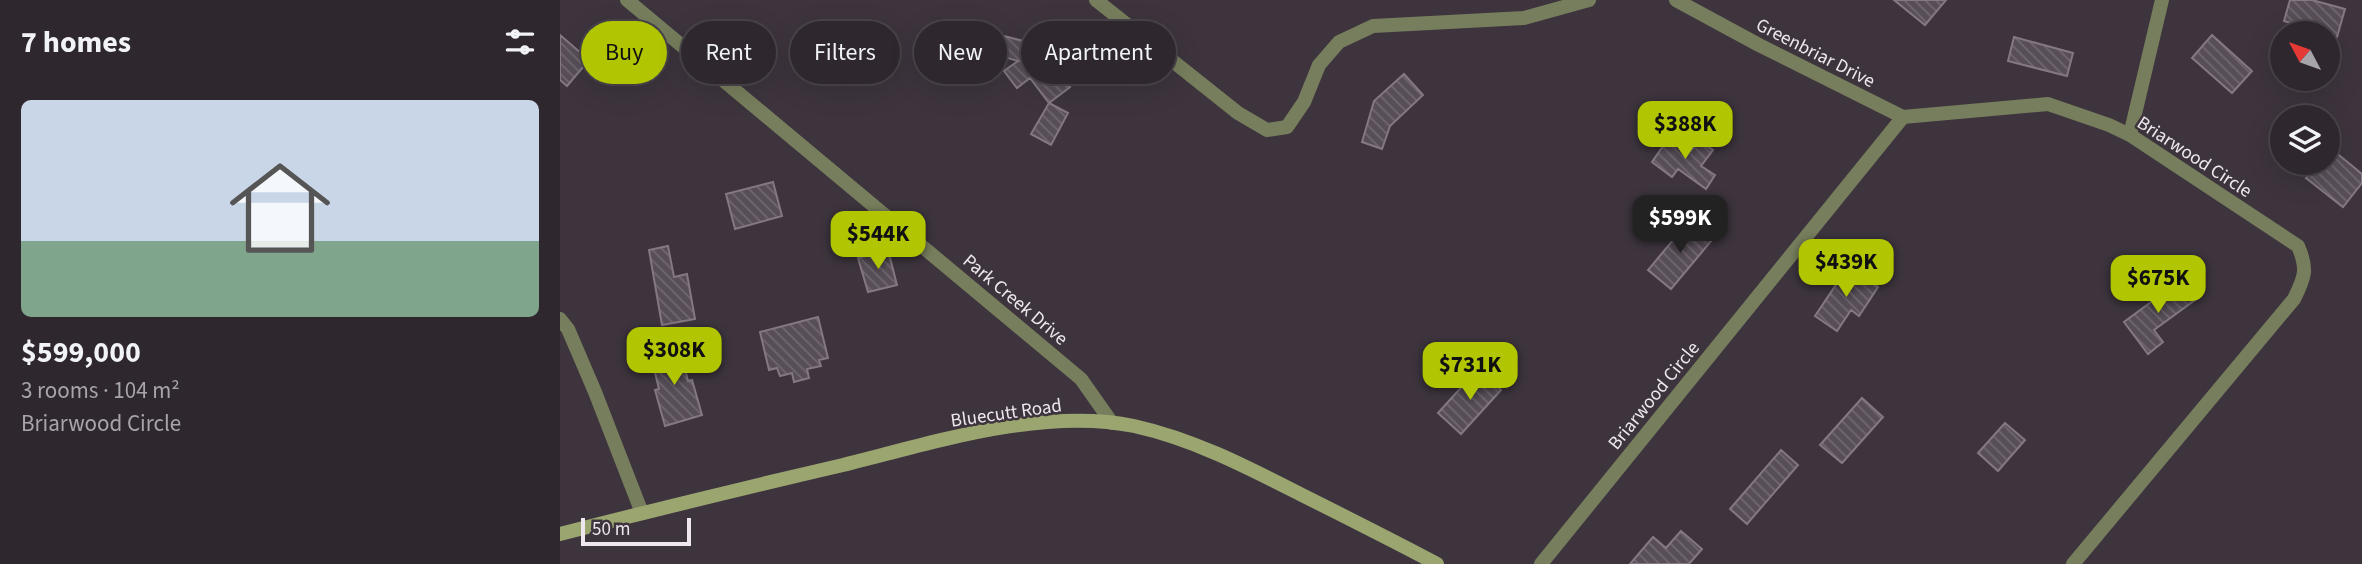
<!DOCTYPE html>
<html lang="en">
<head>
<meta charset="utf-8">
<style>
  :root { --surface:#2e272e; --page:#3a333a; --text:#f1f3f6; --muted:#a7a5aa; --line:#49444a; --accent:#b1c500 }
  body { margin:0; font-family:"Source Sans 3",sans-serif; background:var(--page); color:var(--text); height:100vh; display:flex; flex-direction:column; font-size:26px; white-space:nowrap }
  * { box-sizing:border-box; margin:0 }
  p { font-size:23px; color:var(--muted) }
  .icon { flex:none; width:38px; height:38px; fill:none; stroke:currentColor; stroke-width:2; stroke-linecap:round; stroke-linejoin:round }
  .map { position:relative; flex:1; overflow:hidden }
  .side { display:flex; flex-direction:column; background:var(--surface); width:560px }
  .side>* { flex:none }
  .guide { position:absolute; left:21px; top:21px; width:665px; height:63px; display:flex; gap:14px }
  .needle { width:46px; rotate:311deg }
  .tools { position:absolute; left:1710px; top:21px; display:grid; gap:14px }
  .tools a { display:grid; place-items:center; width:70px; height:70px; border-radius:50%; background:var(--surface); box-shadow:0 7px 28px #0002,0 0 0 2px var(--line); font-size:35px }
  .scale { position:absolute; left:21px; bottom:18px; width:110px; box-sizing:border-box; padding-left:7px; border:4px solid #eee8ee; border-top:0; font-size:19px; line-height:24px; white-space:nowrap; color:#eee8ee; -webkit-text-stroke:5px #3d343d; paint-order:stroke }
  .price { position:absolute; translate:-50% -60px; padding:0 16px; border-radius:14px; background:var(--accent); color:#111; font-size:23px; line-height:46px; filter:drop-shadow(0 2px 4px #0008) }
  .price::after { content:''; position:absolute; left:50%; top:42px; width:21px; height:16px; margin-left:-10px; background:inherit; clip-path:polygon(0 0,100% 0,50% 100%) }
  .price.active { background:#222; color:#fff }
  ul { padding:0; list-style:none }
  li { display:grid; align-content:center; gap:14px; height:371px; padding:0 21px }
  li span { display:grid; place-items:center; height:217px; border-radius:10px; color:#555 }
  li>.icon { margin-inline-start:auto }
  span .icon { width:126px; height:126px; fill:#fffc; stroke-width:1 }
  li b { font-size:30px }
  h2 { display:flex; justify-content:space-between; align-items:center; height:84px; padding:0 21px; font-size:30px }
  .tag { padding:0 24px; border-radius:32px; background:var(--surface); box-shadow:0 7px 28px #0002,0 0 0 2px var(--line); font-size:24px; line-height:63px }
  .tag.active { background:var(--accent); color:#111 }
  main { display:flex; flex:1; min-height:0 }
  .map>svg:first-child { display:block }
  .building { fill:url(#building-back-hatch); stroke:#837883; stroke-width:2 }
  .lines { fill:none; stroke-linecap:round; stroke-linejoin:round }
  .street { stroke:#777e5d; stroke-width:14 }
  .secondary { stroke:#9ba570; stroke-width:14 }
  .labels { text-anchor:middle; stroke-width:5; stroke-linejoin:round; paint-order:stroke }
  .street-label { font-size:19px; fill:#eee8ee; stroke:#3d343d }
</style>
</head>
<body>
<main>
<section class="side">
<h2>7 homes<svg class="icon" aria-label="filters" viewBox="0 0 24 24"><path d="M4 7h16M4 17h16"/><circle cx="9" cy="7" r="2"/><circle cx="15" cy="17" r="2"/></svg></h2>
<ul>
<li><span style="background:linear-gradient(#c9d6e8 65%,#7fa58c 0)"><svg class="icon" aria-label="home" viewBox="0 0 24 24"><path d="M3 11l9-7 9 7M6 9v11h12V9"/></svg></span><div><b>$599,000</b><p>3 rooms · 104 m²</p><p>Briarwood Circle</p></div></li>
</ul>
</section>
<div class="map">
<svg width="1802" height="564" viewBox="0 0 1802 564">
  <defs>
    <pattern id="building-back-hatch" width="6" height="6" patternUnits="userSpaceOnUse" patternTransform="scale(1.75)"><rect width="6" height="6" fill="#584e58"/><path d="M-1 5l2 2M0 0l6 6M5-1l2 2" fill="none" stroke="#706870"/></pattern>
  </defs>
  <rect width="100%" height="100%" fill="#3d343d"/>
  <!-- building -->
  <path class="building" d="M1334,0H1386L1365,25Z
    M1730,0H1752L1785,9L1777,37L1724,21Z
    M432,33L479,45L510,87L489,103L470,78L457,88L444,71L458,61L428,52Z
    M0,35L29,60L7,86L0,80Z
    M1652,35L1692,71L1672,93L1632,58Z
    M1454,37L1513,53L1507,76L1448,61Z
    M844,74L863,95L830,126L822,149L802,142L814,101Z
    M489,103L508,113L491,145L471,134Z
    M1110,136L1131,151L1139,140L1153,150L1141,166L1155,175L1146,189L1118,169L1112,177L1092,162Z
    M1768,146L1802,174V183L1783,207L1746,178L1758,163H1768Z
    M213,182L222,216L175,229L166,194Z
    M1129,221L1152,240L1111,289L1088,270Z
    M108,246L114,277L127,274L135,319L102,325L89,250Z
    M328,250L337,285L308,292L298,258Z
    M1288,267L1318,287L1299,316L1291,310L1277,331L1255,316Z
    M1621,280L1635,300L1594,330L1603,342L1588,354L1564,322Z
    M258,317L268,358L259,360L261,366L247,369L249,378L234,382L232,373L220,376L217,368L209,370L200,332Z
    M119,344L128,381L132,380L142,415L105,426L95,390L99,389L90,352Z
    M918,369L941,390L901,434L878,413Z
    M1302,398L1323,417L1282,463L1260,445Z
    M1445,423L1465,440L1438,471L1418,453Z
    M1221,450L1238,465L1187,524L1170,509Z
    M1121,531L1142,549L1129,564H1070L1093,537L1106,548Z"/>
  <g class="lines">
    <!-- street -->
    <path class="street" d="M67,0L521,379L552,423
      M536,0L678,113L707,130L727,127L744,102L759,65L779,42L813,26L964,18L1029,0
      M1116,0L1199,45L1343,117
      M1570,135L1602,0
      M0,319L8,329L35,392L82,513
      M981,564L1343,117L1488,104L1549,125L1570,135L1738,246C1748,269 1745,277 1734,299L1513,564"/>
    <!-- secondary -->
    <path class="secondary" d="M0,534C94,510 188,487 283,465C372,443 482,407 574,426C633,439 687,467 740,494C786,517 832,540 877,564"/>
  </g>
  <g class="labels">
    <!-- street labels -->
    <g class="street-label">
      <text transform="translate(1256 52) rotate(27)" y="7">Greenbriar Drive</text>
      <text transform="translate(1635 156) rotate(33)" y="7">Briarwood Circle</text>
      <text transform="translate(456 299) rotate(40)" y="7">Park Creek Drive</text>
      <text transform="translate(1093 395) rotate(-51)" y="7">Briarwood Circle</text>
      <text transform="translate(446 412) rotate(-8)" y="7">Bluecutt Road</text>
    </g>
  </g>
</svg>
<div class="tools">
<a><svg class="needle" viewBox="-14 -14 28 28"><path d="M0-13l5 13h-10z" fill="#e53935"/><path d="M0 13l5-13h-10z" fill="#a7a5aa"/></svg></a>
<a><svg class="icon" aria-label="layers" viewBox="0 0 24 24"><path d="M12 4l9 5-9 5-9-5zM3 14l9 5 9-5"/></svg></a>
</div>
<div class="scale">50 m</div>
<b class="price" style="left:1125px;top:161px">$388K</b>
<b class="price active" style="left:1120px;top:255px">$599K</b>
<b class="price" style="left:318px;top:271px">$544K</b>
<b class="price" style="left:1286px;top:299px">$439K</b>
<b class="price" style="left:1598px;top:315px">$675K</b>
<b class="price" style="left:114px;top:387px">$308K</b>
<b class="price" style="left:910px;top:402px">$731K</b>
<div class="guide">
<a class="tag active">Buy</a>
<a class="tag">Rent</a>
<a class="tag">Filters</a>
<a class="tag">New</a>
<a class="tag">Apartment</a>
</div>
</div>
</main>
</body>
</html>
